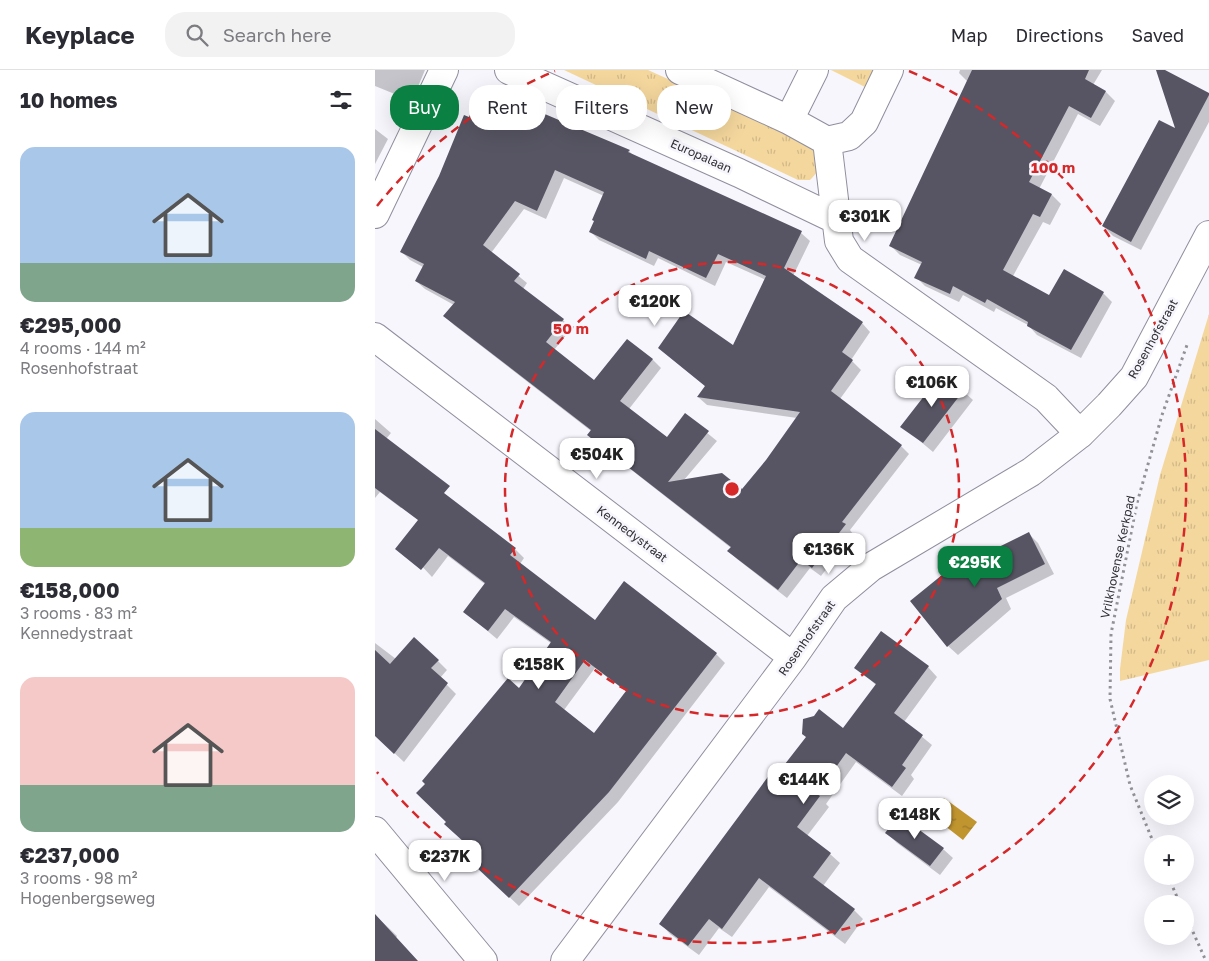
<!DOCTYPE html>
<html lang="en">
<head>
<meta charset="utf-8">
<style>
  :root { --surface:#fff; --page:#f2f2f3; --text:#2b2b33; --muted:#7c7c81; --line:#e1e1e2; --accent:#0b8043 }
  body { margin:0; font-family:"Golos Text",sans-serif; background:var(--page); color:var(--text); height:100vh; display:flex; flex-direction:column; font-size:19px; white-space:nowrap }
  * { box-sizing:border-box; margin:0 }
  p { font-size:16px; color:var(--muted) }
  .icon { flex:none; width:28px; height:28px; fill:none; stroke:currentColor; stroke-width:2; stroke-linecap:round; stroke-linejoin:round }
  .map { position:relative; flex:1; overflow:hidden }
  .panel { display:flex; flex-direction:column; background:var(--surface); width:375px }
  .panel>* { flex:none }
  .top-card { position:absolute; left:15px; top:15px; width:475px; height:45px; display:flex; gap:10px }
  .fabs { position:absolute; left:769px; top:705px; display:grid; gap:10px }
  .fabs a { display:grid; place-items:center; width:50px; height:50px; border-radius:50%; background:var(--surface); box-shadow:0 5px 20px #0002; font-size:25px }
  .price { position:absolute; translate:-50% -42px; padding:0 11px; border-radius:10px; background:#fff; color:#222; font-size:16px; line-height:32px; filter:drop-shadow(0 1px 2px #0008) }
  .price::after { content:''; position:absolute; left:50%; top:30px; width:15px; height:11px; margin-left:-8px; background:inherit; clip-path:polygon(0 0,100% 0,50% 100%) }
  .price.on { background:var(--accent); color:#fff }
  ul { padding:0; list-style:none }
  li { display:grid; align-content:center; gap:10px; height:265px; padding:0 20px }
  li span { display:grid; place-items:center; height:155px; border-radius:15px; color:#555 }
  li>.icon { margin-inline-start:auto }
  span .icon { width:90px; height:90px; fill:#fffc; stroke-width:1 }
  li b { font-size:21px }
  h2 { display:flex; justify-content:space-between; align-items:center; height:60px; padding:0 20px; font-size:21px }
  .pill { padding:0 18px; border-radius:20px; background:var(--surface); box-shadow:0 5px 20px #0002; font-size:18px; line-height:45px }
  .pill.on { background:var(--accent); color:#fff }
  header { display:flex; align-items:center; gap:30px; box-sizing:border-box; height:70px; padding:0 25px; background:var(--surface); border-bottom:1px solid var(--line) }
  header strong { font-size:24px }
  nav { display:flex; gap:28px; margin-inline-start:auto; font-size:18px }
  .search { width:350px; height:45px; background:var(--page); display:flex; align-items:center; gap:12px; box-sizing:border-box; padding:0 18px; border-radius:20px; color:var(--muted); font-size:19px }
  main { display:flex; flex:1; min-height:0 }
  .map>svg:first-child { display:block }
  .grass { fill:url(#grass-tufts) }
  .water { fill:url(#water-ripples) }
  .shadow { fill:#0003; fill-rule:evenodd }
  .building { fill:#575563; fill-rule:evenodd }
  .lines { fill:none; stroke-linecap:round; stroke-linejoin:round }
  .minor-casing { stroke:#908e9d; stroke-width:30 }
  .path { stroke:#929197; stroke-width:3; stroke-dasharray:2.5 4; stroke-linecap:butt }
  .minor { stroke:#fff; stroke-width:28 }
  .ring { fill:none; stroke:#d62828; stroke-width:2.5; stroke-dasharray:9 6 }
  .labels { text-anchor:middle; stroke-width:5; stroke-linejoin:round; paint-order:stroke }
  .street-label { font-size:12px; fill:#302f35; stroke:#f7f6fd }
  .centre { fill:#d62828; stroke:#f7f6fd; stroke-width:2.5 }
  .ring-label { font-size:15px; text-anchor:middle; font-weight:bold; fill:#d62828; stroke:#f7f6fd; stroke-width:5; stroke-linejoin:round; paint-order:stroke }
</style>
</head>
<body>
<header>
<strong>Keyplace</strong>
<div class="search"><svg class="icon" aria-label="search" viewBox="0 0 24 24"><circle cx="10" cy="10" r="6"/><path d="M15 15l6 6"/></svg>Search here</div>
<nav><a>Map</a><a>Directions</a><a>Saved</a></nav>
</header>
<main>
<section class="panel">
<h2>10 homes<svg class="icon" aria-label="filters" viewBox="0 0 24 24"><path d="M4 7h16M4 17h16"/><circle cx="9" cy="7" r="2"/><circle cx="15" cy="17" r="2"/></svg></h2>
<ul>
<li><span style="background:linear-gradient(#a9c7e8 75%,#7fa58c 0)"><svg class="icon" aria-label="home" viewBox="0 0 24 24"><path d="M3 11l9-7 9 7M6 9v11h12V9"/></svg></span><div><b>€295,000</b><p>4 rooms · 144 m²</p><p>Rosenhofstraat</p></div></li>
<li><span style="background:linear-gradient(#a9c7e8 75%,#8fb573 0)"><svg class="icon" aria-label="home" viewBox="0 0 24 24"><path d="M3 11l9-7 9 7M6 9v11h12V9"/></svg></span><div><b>€158,000</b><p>3 rooms · 83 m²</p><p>Kennedystraat</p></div></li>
<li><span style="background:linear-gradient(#f6c9c9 70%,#7fa58c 0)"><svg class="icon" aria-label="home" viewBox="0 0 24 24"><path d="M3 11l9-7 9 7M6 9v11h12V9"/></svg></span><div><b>€237,000</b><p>3 rooms · 98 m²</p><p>Hogenbergseweg</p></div></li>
</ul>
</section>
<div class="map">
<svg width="834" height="891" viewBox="0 0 834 891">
  <defs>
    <pattern id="grass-tufts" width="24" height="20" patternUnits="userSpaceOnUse" patternTransform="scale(1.25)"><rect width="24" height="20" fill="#f4d79d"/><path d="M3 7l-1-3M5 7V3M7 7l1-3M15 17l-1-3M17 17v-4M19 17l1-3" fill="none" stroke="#d2b988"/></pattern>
    <pattern id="water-ripples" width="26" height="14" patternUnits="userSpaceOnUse" patternTransform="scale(1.25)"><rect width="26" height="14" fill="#c0942f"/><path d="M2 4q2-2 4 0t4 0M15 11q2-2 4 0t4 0" fill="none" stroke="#9c7929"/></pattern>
  </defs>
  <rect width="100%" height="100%" fill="#f7f6fd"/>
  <!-- grass -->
  <path class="grass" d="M189,0H273L423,68C439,79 455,92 435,110H423Z
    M456,0H501L492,18Z
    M834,244V590L745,611V599L751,550L785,405Z"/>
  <!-- water -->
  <path class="water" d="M569,728L602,752L588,770L556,745L558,741L555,736L559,730H567Z"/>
  <!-- shadow -->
  <path class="shadow" d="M0,0H50L37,31L0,16Z
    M585,0H727L718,15L731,22L740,31L725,56L703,44L664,119L677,125L686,134L675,155L668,152L638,206L674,227L728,223L737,232L706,288L662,265L653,255L621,238L619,242L588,225L584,232L550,216L541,207L547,195L525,185L516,176L593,12L584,3Z
    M783,0H787L834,25V52L766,180L738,166L728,156L802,61Z
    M0,59L13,69L0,94Z
    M254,81L260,87L426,163L435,171L418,206L487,253L495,262L476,290L486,300L465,329L526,376L534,384L475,460L478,464L446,506L435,498L412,528L362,489L354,481L356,478L222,373L214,365L216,361L79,255L70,246L79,235L50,219L41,211L48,197L35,190L26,181L65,106ZM189,108L229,126L216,162L224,170L279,196L283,188L340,216L351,192L391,210L358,277L284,278L331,317L323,327L332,335L422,348L392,390L367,421L309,410L342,371L310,345L292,369L254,339L286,298L278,290L252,270L220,312L179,280L196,259L188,250L148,219L152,213L116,183L149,139L171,149Z
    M588,321L598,330L558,382L527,356Z
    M0,349L16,363L11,369L55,414L26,438L5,422L0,428Z
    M653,463L663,473L679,504L631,528L636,539L583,585L573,576Z
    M26,474L140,479L149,488L145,494L220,552L341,584L350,593L243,732L144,836L94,789L91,773L73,752L52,714L144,620L177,574L139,547L122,569L90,542L111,515L73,486L57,507ZM220,598L252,622L220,664L189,640Z
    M0,573L21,589L63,591L72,600L65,608L81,624L29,692L0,665Z
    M481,597H553L562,607L529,652L557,675L536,705L539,709L527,726L481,692L451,734L454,737L432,766L455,784L465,793L448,816L479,840L488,849L470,874L394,817L357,867L344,858L324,885L295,864L286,854L403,705L468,659L501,615Z
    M512,763L568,779L578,788L565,805L522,773Z
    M0,845L18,862L22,866L21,868L42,891H0Z"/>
  <!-- building -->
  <path class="building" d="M597,0H714L710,9L731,21L716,48L694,36L654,112L677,124L665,147L658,144L628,200L674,225L689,199L729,222L696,280L652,256L653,252L612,229L610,233L578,216L575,224L539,208L547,192L514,176Z
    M781,0H790L834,23V25L756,172L727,156L784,50L800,58Z
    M106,17L255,80L253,82L427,161L409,198L488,252L467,282L478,290L456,321L527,375L467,452L471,454L437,498L426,490L403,520L352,481L356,477L212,365L216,360L68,246L80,232L40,211L49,194L25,182L64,106L89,45L94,47ZM180,100L229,122L217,150L219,151L214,162L271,189L274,181L331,208L343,184L391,206L358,275L309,241L283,278L330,316L322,327L425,342L391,390L367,419L347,403L293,412L334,361L310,343L292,367L245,331L278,289L252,269L219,310L171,272L189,249L139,211L145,204L108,175L140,131L162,141Z
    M567,303L589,320L548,373L525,357Z
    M0,359L75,416L69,423L141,478L135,485L220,550L249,511L342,583L234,722L134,828L83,780L90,773L69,754L71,752L41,723L50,714L47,711L133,608L144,618L176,572L130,539L113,561L88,542L110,513L64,478L46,500L20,479L43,450L0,418ZM210,590L251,621L219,663L180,632Z
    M654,462L670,494L622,518L627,529L572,577L535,531L567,505Z
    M506,561L554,596L519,643L548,665L527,695L531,698L517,717L471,683L442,724L445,726L422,757L456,783L438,807L480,839L460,865L384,808L347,859L334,849L313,876L284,854L398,700L403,703L431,667L427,664L428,649L439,646L444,639L468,658L501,614L479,598Z
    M39,567L64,590L56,598L73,613L19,684L0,666V580L15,594Z
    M524,745L569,778L555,796L510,763Z
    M0,844L43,891H0Z"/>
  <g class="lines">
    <defs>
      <path id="minor" d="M134,0L364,103L462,150
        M305,0L414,50L452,71L464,171L475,189L671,328L705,364
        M414,50L439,0
        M452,71L474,66L489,52L514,0
        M0,144L69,0
        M0,267L418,587
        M0,761L108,891
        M190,891L418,587L459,528L496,497L656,402L705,364L734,335L759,307L834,165"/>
    </defs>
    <!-- minor casing -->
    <use href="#minor" class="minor-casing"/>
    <!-- path -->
    <path class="path" d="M779,774L755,715L735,629L736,564L762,433L787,345L812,275
      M793,806L805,834
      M810,844L831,891"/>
    <!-- minor -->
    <use href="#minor" class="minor"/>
  </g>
  <!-- distance rings -->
  <g class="ring">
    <circle cx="357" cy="419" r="227"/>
    <path d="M2 136A454 454 0 0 1 180 1M534 1A454 454 0 1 1 2 702"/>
  </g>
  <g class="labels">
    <!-- street labels -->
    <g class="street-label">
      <text transform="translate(326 86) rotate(24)" y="4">Europalaan</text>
      <text transform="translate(778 269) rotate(-61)" y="4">Rosenhofstraat</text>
      <text transform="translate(257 464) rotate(37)" y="4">Kennedystraat</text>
      <text transform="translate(743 487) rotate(-78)" y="4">Vrilkhovense Kerkpad</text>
      <text transform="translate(432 568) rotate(-55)" y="4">Rosenhofstraat</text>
    </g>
  </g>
  <circle cx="357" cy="419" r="8" class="centre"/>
  <g class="ring-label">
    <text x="678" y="103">100 m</text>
    <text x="196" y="264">50 m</text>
  </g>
</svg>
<div class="fabs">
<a><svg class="icon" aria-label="layers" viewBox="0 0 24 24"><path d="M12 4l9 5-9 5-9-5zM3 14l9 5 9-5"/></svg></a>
<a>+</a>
<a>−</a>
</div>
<b class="price" style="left:490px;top:172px">€301K</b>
<b class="price" style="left:280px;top:257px">€120K</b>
<b class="price" style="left:557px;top:338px">€106K</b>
<b class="price" style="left:222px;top:410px">€504K</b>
<b class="price" style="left:454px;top:505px">€136K</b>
<b class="price on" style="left:600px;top:518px">€295K</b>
<b class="price" style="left:164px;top:620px">€158K</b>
<b class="price" style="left:429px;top:735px">€144K</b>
<b class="price" style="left:540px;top:770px">€148K</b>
<b class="price" style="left:70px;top:812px">€237K</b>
<div class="top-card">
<a class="pill on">Buy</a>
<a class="pill">Rent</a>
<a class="pill">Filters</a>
<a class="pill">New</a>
</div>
</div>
</main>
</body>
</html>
